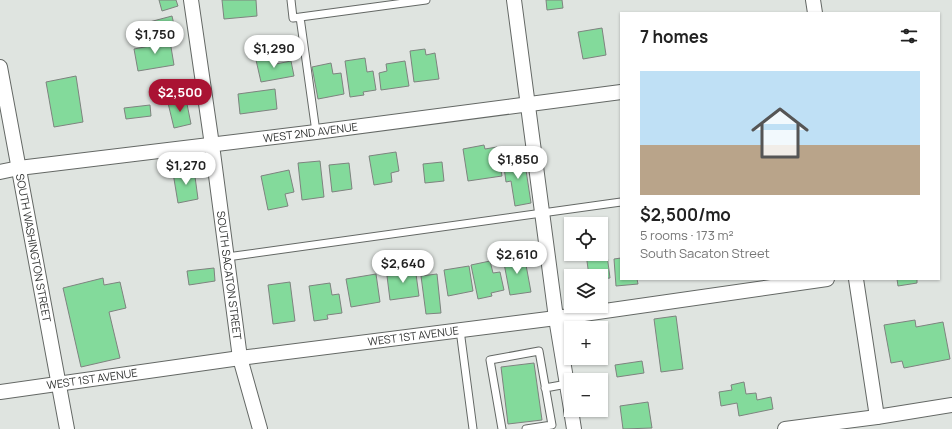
<!DOCTYPE html>
<html lang="en">
<head>
<meta charset="utf-8">
<style>
  :root { --surface:#fff; --page:#f2f2f2; --text:#222; --muted:#767676; --accent:#aa1333 }
  body { margin:0; font-family:Manrope,sans-serif; background:var(--page); color:var(--text); height:100vh; display:flex; flex-direction:column; font-size:15px; white-space:nowrap }
  * { box-sizing:border-box; margin:0 }
  p { font-size:13px; color:var(--muted) }
  .icon { flex:none; width:22px; height:22px; fill:none; stroke:currentColor; stroke-width:2; stroke-linecap:round; stroke-linejoin:round }
  .map { position:relative; flex:1; overflow:hidden }
  .panel { position:absolute; left:620px; top:12px; width:320px; height:268px; display:flex; flex-direction:column; background:var(--surface); border-radius:0px; box-shadow:0 1px 3px #0004 }
  .panel>* { flex:none }
  .fabs { position:absolute; left:564px; top:217px; display:grid; gap:8px }
  .fabs a { display:grid; place-items:center; width:44px; height:44px; border-radius:0px; background:var(--surface); box-shadow:0 1px 3px #0004; font-size:20px }
  .price { position:absolute; translate:-50% -34px; padding:0 9px; border-radius:14px; background:#fff; color:#222; font-size:13px; line-height:26px; filter:drop-shadow(0 1px 2px #0008) }
  .price::after { content:''; position:absolute; left:50%; top:24px; width:12px; height:9px; margin-left:-6px; background:inherit; clip-path:polygon(0 0,100% 0,50% 100%) }
  .price.selected { background:var(--accent); color:#fff }
  ul { padding:0; list-style:none }
  li { display:grid; align-content:center; gap:8px; height:212px; padding:0 20px }
  li span { display:grid; place-items:center; height:124px; border-radius:0px; color:#555 }
  li>.icon { margin-inline-start:auto }
  span .icon { width:72px; height:72px; fill:#fffc; stroke-width:1 }
  li b { font-size:17px }
  h2 { display:flex; justify-content:space-between; align-items:center; height:48px; padding:0 20px; font-size:17px }
  .map>svg:first-child { display:block }
  .building { fill:#83da9b; stroke:#7e837f }
  .lines { fill:none; stroke-linecap:round; stroke-linejoin:round }
  .service-casing { stroke:#646865; stroke-width:9 }
  .minor-casing { stroke:#646865; stroke-width:16 }
  .service { stroke:#fff; stroke-width:7 }
  .minor { stroke:#fff; stroke-width:14 }
  .labels { text-anchor:middle; stroke-width:4; stroke-linejoin:round; paint-order:stroke }
  .street-label { font-size:11px; fill:#343635; stroke:#ecf1ed }
</style>
</head>
<body>
<div class="map">
<svg width="952" height="429" viewBox="0 0 952 429">
  <rect width="100%" height="100%" fill="#dfe4e0"/>
  <!-- building -->
  <path class="building" d="M159,0H176L178,6L162,11Z
    M222,0H256L257,16L224,19Z
    M546,0H562L563,8L547,10Z
    M172,16L175,29L142,38L138,25Z
    M602,28L606,55L583,59L578,32Z
    M169,35L174,65L138,71L134,49L155,45L154,38Z
    M425,49L426,55L435,53L439,79L414,82L410,51Z
    M274,56L276,64L291,61L294,76L261,82L256,60Z
    M365,58L367,72L373,71L376,90L363,92L364,95L350,97L345,61Z
    M405,61L409,86L381,90L379,73L387,71L386,64Z
    M331,63L333,74L341,73L344,94L318,99L312,67Z
    M76,76L83,122L54,127L46,82Z
    M275,89L277,109L240,114L238,94Z
    M186,99L191,124L174,128L168,103Z
    M150,105L151,116L126,119L124,108Z
    M484,145L485,149L497,147L502,176L468,181L463,149Z
    M396,152L399,171L391,173L392,182L374,185L369,156Z
    M524,157L531,203L515,206L511,181L506,182L503,160Z
    M320,161L324,197L302,200L298,163Z
    M442,162L444,181L425,183L423,164Z
    M349,163L352,189L332,192L329,165Z
    M194,169L198,199L178,203L173,173Z
    M289,170L294,192L285,194L288,206L268,210L261,176Z
    M606,247L610,278L601,279V276H589L586,254H601V248Z
    M524,254L531,292L510,295L503,258Z
    M621,258V279H637L638,284L616,286L614,259Z
    M490,261L493,273L500,272L504,290L491,293L492,296L478,299L471,265Z
    M469,266L473,291L448,296L444,270Z
    M415,267L419,296L390,300L387,276L395,275V269Z
    M214,268L215,281L189,285L187,271Z
    M376,274L380,302L351,307L346,279Z
    M437,274L441,313L426,314L421,276Z
    M103,278L104,285L120,282L126,308L109,312L120,358L81,367L63,288Z
    M897,279H917V283L898,286Z
    M290,282L295,321L273,324L268,285Z
    M330,283L332,295L339,294L342,313L327,315L328,319L314,321L309,286Z
    M676,316L683,369L661,372L654,319Z
    M915,320L916,327L943,322L950,359L904,368L902,361L891,363L884,325Z
    M642,361L644,373L617,377L615,365Z
    M534,363L542,420L508,424L501,367Z
    M744,382L746,394L756,393L757,400L771,397L773,409L739,416L737,403L721,406L719,392L732,390L731,385Z
    M648,402L652,428L623,429L620,406Z"/>
  <g class="lines">
    <defs>
      <path id="service" d="M291,0L293,18L426,0
        M300,17L316,132
        M227,257L621,202
        M460,330L473,429
        M545,388L567,384
        M502,429L490,360L539,351L552,425L526,429"/>
      <g id="minor">
        <path id="s1" d="M191,0L212,145L240,358L260,429"/>
        <path d="M514,0L556,318L571,409"/>
        <path d="M813,0L815,13"/>
        <path id="s2" d="M0,67L67,429"/>
        <path id="s3" d="M0,172L19,168L316,132L621,92"/>
        <path d="M856,279L877,417"/>
        <path id="s4" d="M0,392L240,358L556,318L827,279"/>
        <path d="M571,410L574,429"/>
        <path d="M785,429L877,417L952,405"/>
      </g>
    </defs>
    <!-- service casing -->
    <use href="#service" class="service-casing"/>
    <!-- minor casing -->
    <use href="#minor" class="minor-casing"/>
    <!-- service -->
    <use href="#service" class="service"/>
    <!-- minor -->
    <use href="#minor" class="minor"/>
  </g>
  <g class="labels">
    <!-- street labels -->
    <g class="street-label">
      <text dy="4" stroke="none"><textPath href="#s3" startOffset="313">WEST 2ND AVENUE</textPath></text>
      <text dy="4" stroke="none"><textPath href="#s2" startOffset="184">SOUTH WASHINGTON STREET</textPath></text>
      <text dy="4" stroke="none"><textPath href="#s1" startOffset="278">SOUTH SACATON STREET</textPath></text>
      <text dy="4" stroke="none"><textPath href="#s4" startOffset="417">WEST 1ST AVENUE</textPath></text>
      <text dy="4" stroke="none"><textPath href="#s4" startOffset="93">WEST 1ST AVENUE</textPath></text>
    </g>
  </g>
</svg>
<div class="fabs">
<a><svg class="icon" aria-label="locate" viewBox="0 0 24 24"><circle cx="12" cy="12" r="6"/><path d="M12 2v4M12 18v4M2 12h4M18 12h4"/></svg></a>
<a><svg class="icon" aria-label="layers" viewBox="0 0 24 24"><path d="M12 4l9 5-9 5-9-5zM3 14l9 5 9-5"/></svg></a>
<a>+</a>
<a>−</a>
</div>
<b class="price" style="left:155px;top:55px">$1,750</b>
<b class="price" style="left:274px;top:69px">$1,290</b>
<b class="price selected" style="left:180px;top:113px">$2,500</b>
<b class="price" style="left:518px;top:180px">$1,850</b>
<b class="price" style="left:186px;top:186px">$1,270</b>
<b class="price" style="left:517px;top:275px">$2,610</b>
<b class="price" style="left:403px;top:284px">$2,640</b>
<section class="panel">
<h2>7 homes<svg class="icon" aria-label="filters" viewBox="0 0 24 24"><path d="M4 7h16M4 17h16"/><circle cx="9" cy="7" r="2"/><circle cx="15" cy="17" r="2"/></svg></h2>
<ul>
<li><span style="background:linear-gradient(#bfe0f5 60%,#b9a48a 0)"><svg class="icon" aria-label="home" viewBox="0 0 24 24"><path d="M3 11l9-7 9 7M6 9v11h12V9"/></svg></span><div><b>$2,500/mo</b><p>5 rooms · 173 m²</p><p>South Sacaton Street</p></div></li>
</ul>
</section>
</div>
</body>
</html>
